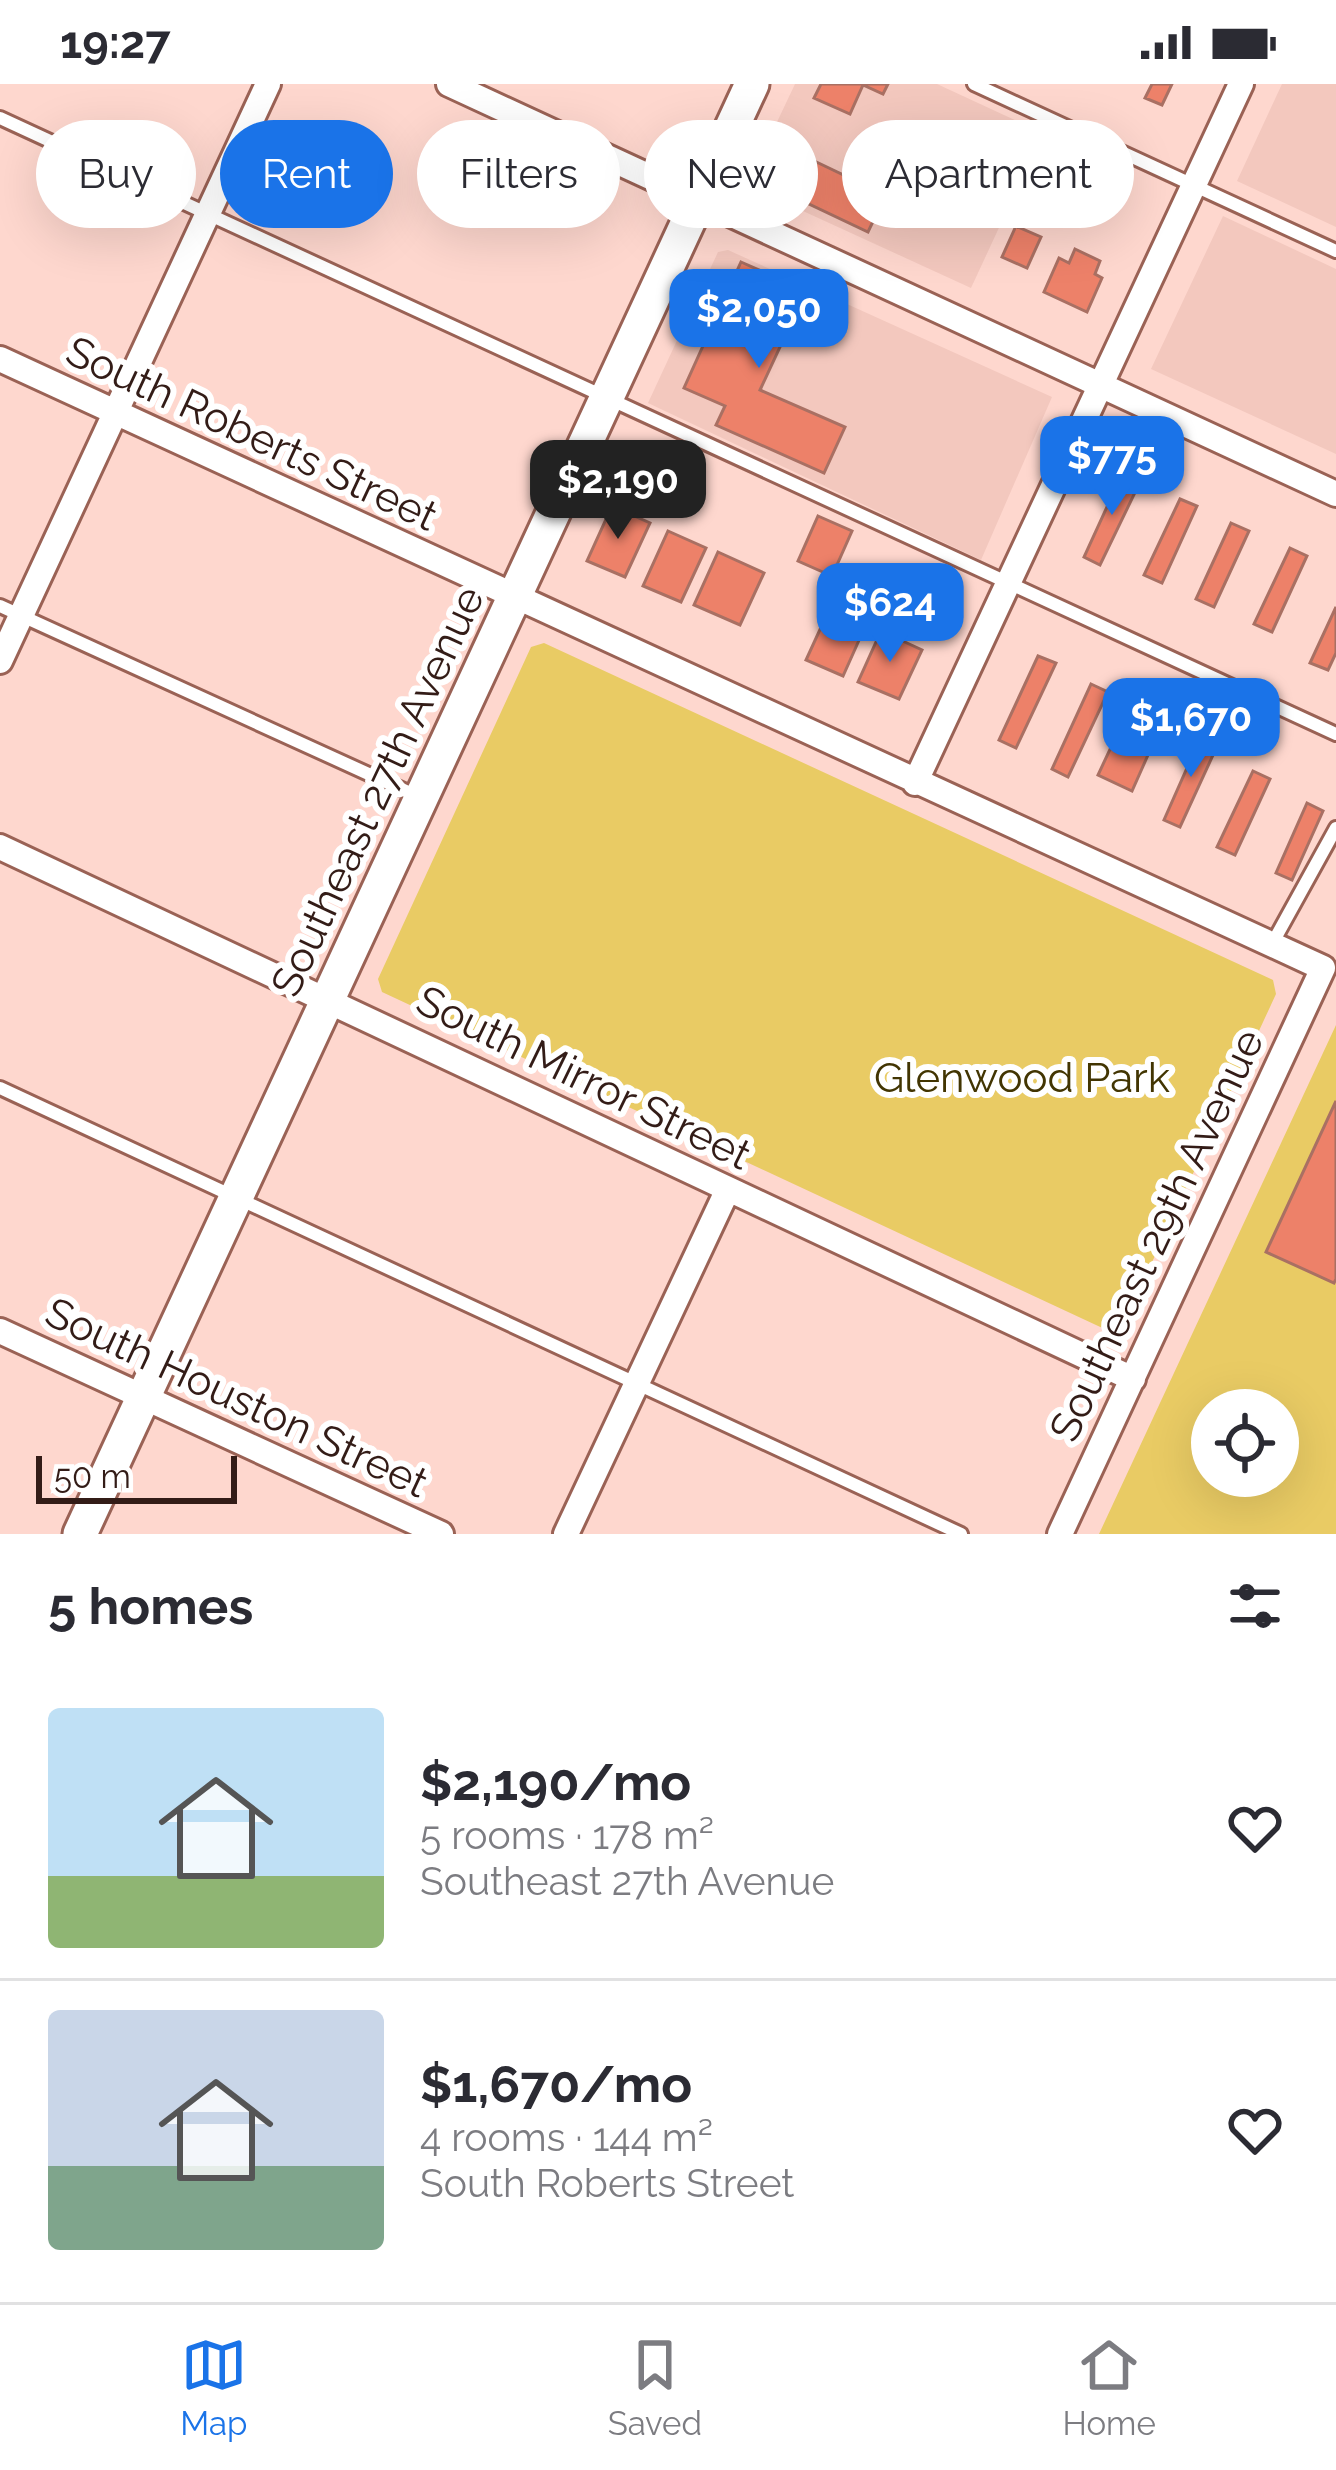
<!DOCTYPE html>
<html lang="en">
<head>
<meta charset="utf-8">
<style>
  :root { --surface:#fff; --page:#f7f7f7; --text:#2b2b33; --muted:#7c7c81; --line:#e1e1e2; --accent:#1a73e8 }
  body { margin:0; font-family:Raleway,sans-serif; background:var(--page); color:var(--text); height:100vh; display:flex; flex-direction:column; font-size:45px; white-space:nowrap }
  * { box-sizing:border-box; margin:0 }
  p { font-size:39px; color:var(--muted) }
  .icon { flex:none; width:66px; height:66px; fill:none; stroke:currentColor; stroke-width:2; stroke-linecap:round; stroke-linejoin:round }
  .map { position:relative; height:1450px; overflow:hidden }
  .sheet { display:flex; flex-direction:column; background:var(--surface); flex:1 }
  .sheet>* { flex:none }
  .banner { position:absolute; left:36px; top:36px; width:1266px; height:108px; display:flex; gap:24px }
  .buttons { position:absolute; left:1191px; top:1305px; display:grid; gap:24px }
  .buttons a { display:grid; place-items:center; width:108px; height:108px; border-radius:50%; background:var(--surface); box-shadow:0 12px 48px #0002; font-size:60px }
  .scale { position:absolute; left:36px; bottom:30px; width:201px; box-sizing:border-box; padding-left:12px; border:6px solid #331c17; border-top:0; font-size:33px; line-height:42px; white-space:nowrap; color:#331c17; -webkit-text-stroke:9px #fff; paint-order:stroke }
  .price { position:absolute; translate:-50% -102px; padding:0 27px; border-radius:24px; background:var(--accent); color:#fff; font-size:39px; line-height:78px; filter:drop-shadow(0 3px 6px #0008) }
  .price::after { content:''; position:absolute; left:50%; top:72px; width:36px; height:27px; margin-left:-18px; background:inherit; clip-path:polygon(0 0,100% 0,50% 100%) }
  .price.current { background:#222; color:#fff }
  ul { padding:0; list-style:none }
  li { display:flex; align-items:center; gap:36px; height:300px; padding:0 48px }
  li+li { border-top:3px solid var(--line) }
  li span { display:grid; place-items:center; flex:none; width:336px; height:240px; border-radius:12px; color:#555 }
  li>.icon { margin-inline-start:auto }
  span .icon { width:144px; height:144px; fill:#fffc; stroke-width:1 }
  li b { font-size:51px }
  h2 { display:flex; justify-content:space-between; align-items:center; height:144px; padding:0 48px; font-size:51px }
  .pill { padding:0 42px; border-radius:54px; background:var(--surface); box-shadow:0 12px 48px #0002; font-size:42px; line-height:108px }
  .pill.current { background:var(--accent); color:#fff }
  .status { display:flex; justify-content:space-between; align-items:center; height:84px; padding:0 60px; background:var(--surface); direction:ltr }
  .status svg { height:33px; fill:currentColor }
  .tab-bar { display:flex; justify-content:space-around; align-items:center; height:168px; border-top:3px solid var(--line); background:var(--surface); font-size:33px; color:var(--muted) }
  .tab-bar a { display:grid; justify-items:center; gap:6px }
  .tab-bar .current { color:var(--accent) }
  .map>svg:first-child { display:block }
  .built { fill:#f3c8be }
  .green { fill:#e9cb64; fill-rule:evenodd }
  .building { fill:#ed8169; stroke:#a97063; stroke-width:3 }
  .lines { fill:none; stroke-linecap:round; stroke-linejoin:round }
  .lane-casing { stroke:#9a6255; stroke-width:18 }
  .street-casing { stroke:#9a6255; stroke-width:30 }
  .secondary-casing { stroke:#9a6255; stroke-width:39 }
  .lane { stroke:#fff; stroke-width:12 }
  .street { stroke:#fff; stroke-width:24 }
  .secondary { stroke:#fff; stroke-width:33 }
  .labels { text-anchor:middle; stroke-width:12; stroke-linejoin:round; paint-order:stroke }
  .street-label { font-size:42px; fill:#331c17; stroke:#fff }
  .park-label { font-size:42px; fill:#423502; stroke:#fff }
</style>
</head>
<body>
<div class="status"><b>19:27</b><svg viewBox="0 0 49 12"><path d="M0 12V9h3v3zM5 12V6h3v6zM10 12V3h3v9zM15 12V0h3v12zM26 1h20v11H26zM47 4h2v5h-2z"/></svg></div>
<div class="map">
<svg width="1336" height="1450" viewBox="0 0 1336 1450">
  <rect width="100%" height="100%" fill="#fed7ce"/>
  <!-- built -->
  <path class="built" d="M795,0H937L1043,49L971,204L755,105L750,95Z
    M1282,0H1336V143L1237,97Z
    M1223,132L1336,185V370L1151,285Z
    M728,166L1052,313L981,476L648,319L718,168Z"/>
  <!-- green -->
  <path class="green" d="M544,559L1273,896L1276,910L1122,1243L1111,1248L382,908L378,895L531,563Z
    M1336,941V1450H1099ZM1212,1326H1278V1392H1212Z"/>
  <!-- building -->
  <path class="building" d="M821,0H888L883,10L863,1L850,30L814,14Z
    M1152,0H1172L1162,21L1145,14Z
    M806,73L852,95L856,88L889,104L868,148L788,110Z
    M1016,142L1041,153L1027,184L1002,173Z
    M1075,165L1100,177L1095,190L1102,194L1087,228L1044,208L1059,174L1069,179Z
    M741,178L806,207L760,306L845,343L824,389L716,341L725,322L684,304Z
    M1123,388L1141,396L1100,481L1084,473Z
    M1180,415L1197,422L1162,499L1144,491Z
    M612,422L650,439L625,493L587,477Z
    M818,432L852,447L832,492L798,477Z
    M1231,439L1249,447L1214,523L1196,515Z
    M668,447L706,464L681,518L643,502Z
    M1290,464L1307,472L1272,548L1254,540Z
    M718,468L764,489L740,541L694,521Z
    M1336,523V569L1328,586L1310,579Z
    M828,528L864,545L843,592L806,576Z
    M881,547L922,566L899,615L858,598Z
    M1038,572L1056,579L1016,664L999,656Z
    M1091,600L1108,608L1068,693L1052,685Z
    M1127,629L1160,644L1132,707L1098,691Z
    M1202,650L1219,658L1180,743L1164,736Z
    M1253,687L1270,695L1235,771L1217,763Z
    M1307,719L1323,727L1292,796L1276,789Z
    M1336,1017V1195L1334,1199L1266,1168Z"/>
  <g class="lines">
    <defs>
      <path id="lane" d="M974,0L1336,167
        M0,34L1336,650
        M0,522L419,713
        M1272,860L1336,744
        M0,1004L961,1450"/>
      <path id="street" d="M449,0L1336,410
        M0,275L1323,884L1060,1450
        M0,577L268,0
        M915,699L1241,0
        M0,763L1133,1295
        M0,1247L441,1450
        M566,1450L728,1105"/>
      <path id="secondary" d="M80,1450L752,0"/>
    </defs>
    <!-- lane casing -->
    <use href="#lane" class="lane-casing"/>
    <!-- street casing -->
    <use href="#street" class="street-casing"/>
    <!-- secondary casing -->
    <use href="#secondary" class="secondary-casing"/>
    <!-- lane -->
    <use href="#lane" class="lane"/>
    <!-- street -->
    <use href="#street" class="street"/>
    <!-- secondary -->
    <use href="#secondary" class="secondary"/>
  </g>
  <g class="labels">
    <!-- street labels -->
    <g class="street-label">
      <text transform="translate(252 349) rotate(25)" y="15">South Roberts Street</text>
      <text transform="translate(377 707) rotate(-65)" y="15">Southeast 27th Avenue</text>
      <text transform="translate(584 993) rotate(26)" y="15">South Mirror Street</text>
      <text transform="translate(1156 1151) rotate(-65)" y="15">Southeast 29th Avenue</text>
      <text transform="translate(237 1313) rotate(25)" y="15">South Houston Street</text>
    </g>
    <!-- park labels -->
    <g class="park-label">
      <text x="1022" y="1008">Glenwood Park</text>
    </g>
  </g>
</svg>
<div class="buttons">
<a><svg class="icon" aria-label="locate" viewBox="0 0 24 24"><circle cx="12" cy="12" r="6"/><path d="M12 2v4M12 18v4M2 12h4M18 12h4"/></svg></a>
</div>
<div class="scale">50 m</div>
<b class="price" style="left:759px;top:287px">$2,050</b>
<b class="price" style="left:1112px;top:434px">$775</b>
<b class="price current" style="left:618px;top:458px">$2,190</b>
<b class="price" style="left:890px;top:581px">$624</b>
<b class="price" style="left:1191px;top:696px">$1,670</b>
<div class="banner">
<a class="pill">Buy</a>
<a class="pill current">Rent</a>
<a class="pill">Filters</a>
<a class="pill">New</a>
<a class="pill">Apartment</a>
</div>
</div>
<section class="sheet">
<h2>5 homes<svg class="icon" aria-label="filters" viewBox="0 0 24 24"><path d="M4 7h16M4 17h16"/><circle cx="9" cy="7" r="2"/><circle cx="15" cy="17" r="2"/></svg></h2>
<ul>
<li><span style="background:linear-gradient(#bfe0f5 70%,#8fb573 0)"><svg class="icon" aria-label="home" viewBox="0 0 24 24"><path d="M3 11l9-7 9 7M6 9v11h12V9"/></svg></span><div><b>$2,190/mo</b><p>5 rooms · 178 m²</p><p>Southeast 27th Avenue</p></div><svg class="icon" aria-label="heart" viewBox="0 0 24 24"><path d="M12 20l-8-8c-3-5 5-10 8-4 3-6 11-1 8 4z"/></svg></li>
<li><span style="background:linear-gradient(#c9d6e8 65%,#7fa58c 0)"><svg class="icon" aria-label="home" viewBox="0 0 24 24"><path d="M3 11l9-7 9 7M6 9v11h12V9"/></svg></span><div><b>$1,670/mo</b><p>4 rooms · 144 m²</p><p>South Roberts Street</p></div><svg class="icon" aria-label="heart" viewBox="0 0 24 24"><path d="M12 20l-8-8c-3-5 5-10 8-4 3-6 11-1 8 4z"/></svg></li>
</ul>
</section>
<nav class="tab-bar">
<a class="current"><svg class="icon" aria-label="map" viewBox="0 0 24 24"><path d="M3 6l6-2 6 2 6-2v14l-6 2-6-2-6 2zM9 4v14M15 6v14"/></svg>Map</a>
<a><svg class="icon" aria-label="saved" viewBox="0 0 24 24"><path d="M7 4h10v16l-5-4-5 4z"/></svg>Saved</a>
<a><svg class="icon" aria-label="home" viewBox="0 0 24 24"><path d="M3 11l9-7 9 7M6 9v11h12V9"/></svg>Home</a>
</nav>
</body>
</html>
